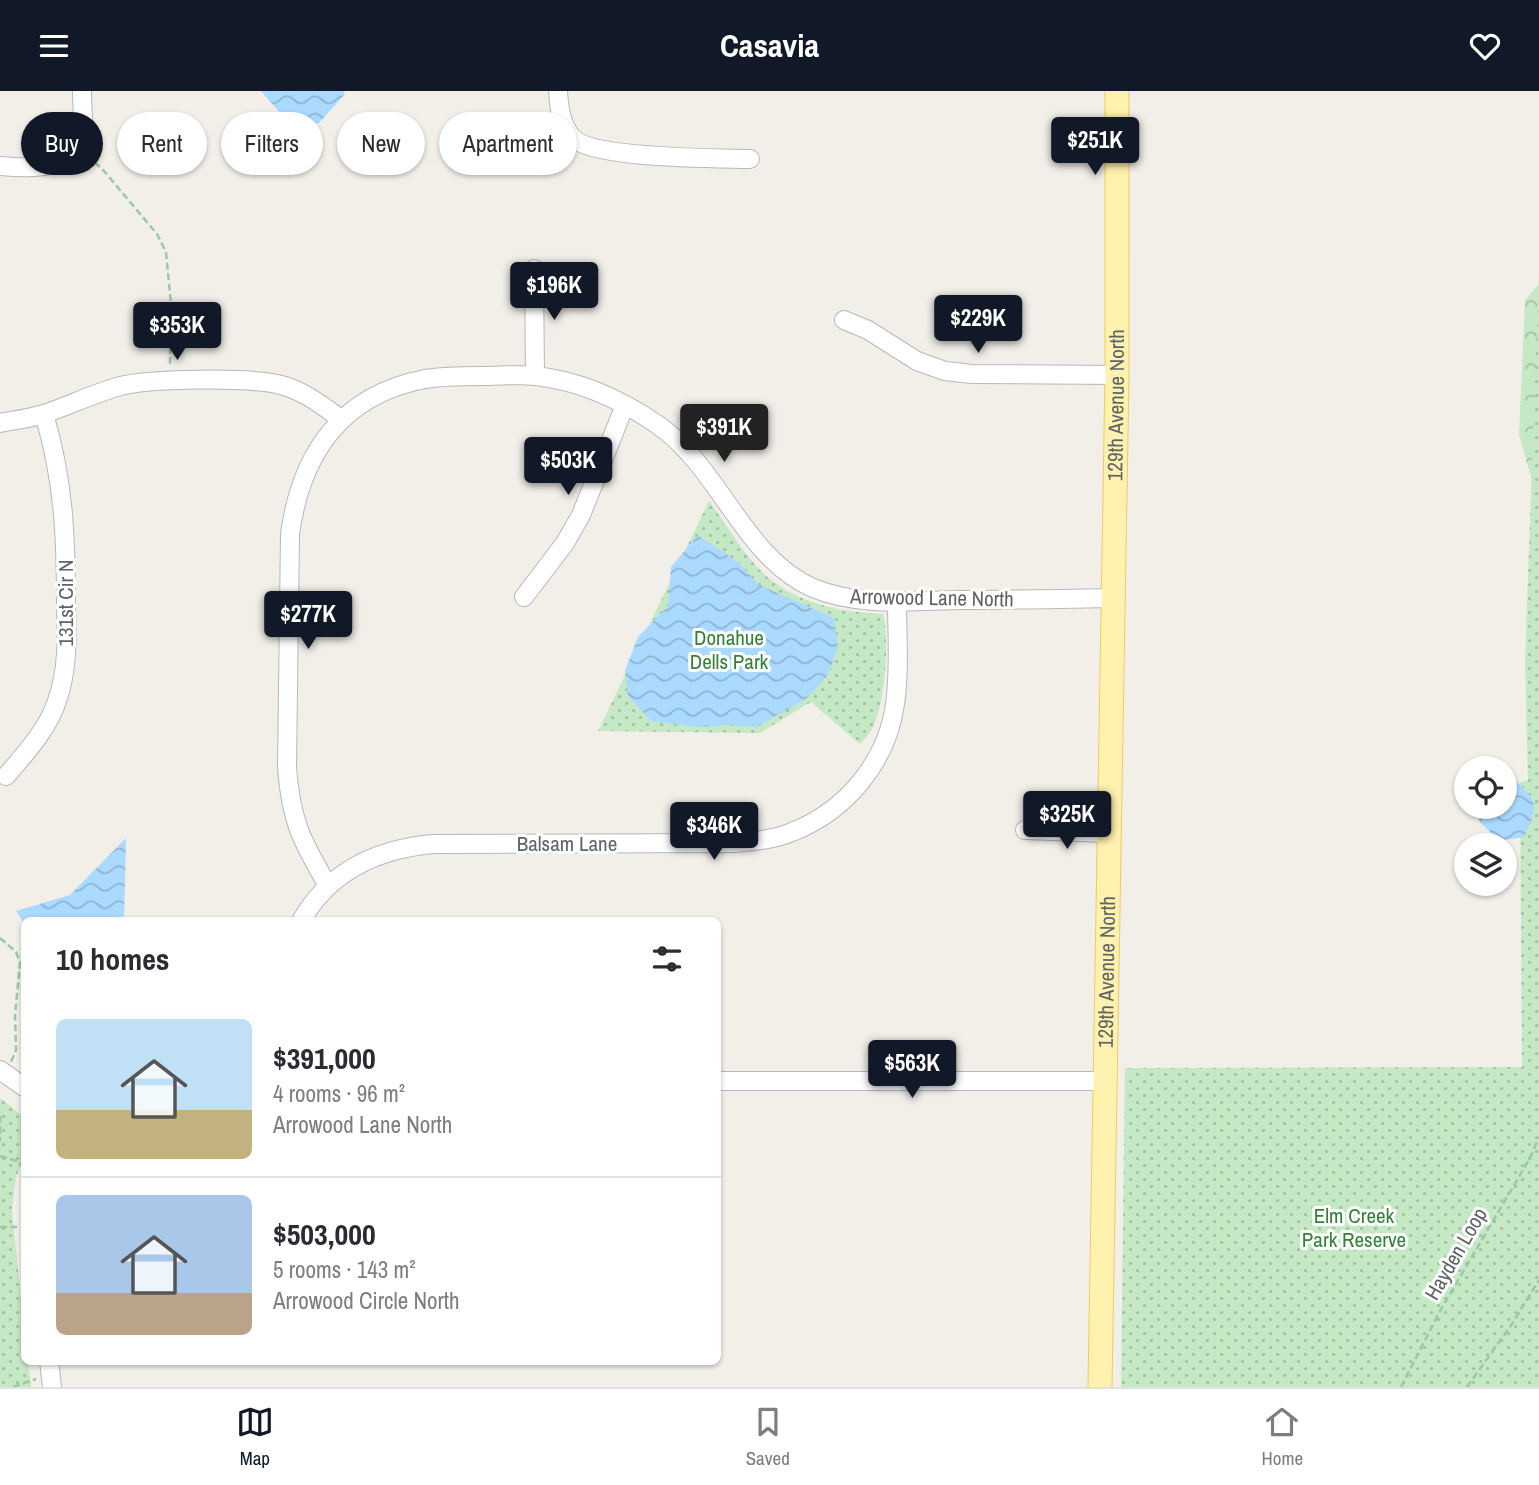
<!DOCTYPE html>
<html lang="en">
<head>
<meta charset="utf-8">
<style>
  :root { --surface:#fff; --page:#f2f2f3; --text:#2b2b33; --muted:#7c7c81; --line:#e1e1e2; --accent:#111827 }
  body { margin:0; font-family:"Archivo Narrow",sans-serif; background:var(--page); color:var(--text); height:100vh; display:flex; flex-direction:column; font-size:26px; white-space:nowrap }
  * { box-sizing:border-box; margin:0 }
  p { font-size:23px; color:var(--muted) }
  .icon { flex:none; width:38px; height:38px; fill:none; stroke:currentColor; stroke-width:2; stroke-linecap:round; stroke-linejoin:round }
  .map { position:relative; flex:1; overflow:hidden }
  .sheet { position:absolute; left:21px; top:826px; width:700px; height:448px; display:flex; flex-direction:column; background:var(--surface); border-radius:10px; box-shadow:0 2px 5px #0004 }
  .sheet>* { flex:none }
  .hud { position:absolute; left:21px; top:21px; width:700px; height:63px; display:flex; gap:14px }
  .buttons { position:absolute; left:1454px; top:665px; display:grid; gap:14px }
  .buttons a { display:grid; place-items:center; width:63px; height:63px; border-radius:50%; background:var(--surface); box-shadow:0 2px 5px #0004; font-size:35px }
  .price { position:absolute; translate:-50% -60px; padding:0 16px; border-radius:7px; background:var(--accent); color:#fff; font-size:23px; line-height:46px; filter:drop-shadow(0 2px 4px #0008) }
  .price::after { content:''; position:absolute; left:50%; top:42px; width:21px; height:16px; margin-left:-10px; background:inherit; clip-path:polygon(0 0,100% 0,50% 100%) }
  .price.on { background:#222; color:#fff }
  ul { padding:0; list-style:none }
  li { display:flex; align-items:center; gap:21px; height:175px; padding:0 35px }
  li+li { border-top:2px solid var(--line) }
  li span { display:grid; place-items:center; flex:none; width:196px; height:140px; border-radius:10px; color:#555 }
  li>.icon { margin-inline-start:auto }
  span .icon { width:84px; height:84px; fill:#fffc; stroke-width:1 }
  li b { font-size:30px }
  h2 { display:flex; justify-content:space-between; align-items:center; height:84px; padding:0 35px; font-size:30px }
  .chip { padding:0 24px; border-radius:32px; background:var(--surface); box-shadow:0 2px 5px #0004; font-size:24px; line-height:63px }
  .chip.on { background:var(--accent); color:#fff }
  header { display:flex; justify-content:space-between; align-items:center; height:91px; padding:0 35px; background:var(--accent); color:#fff; font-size:32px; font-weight:800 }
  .tabs { display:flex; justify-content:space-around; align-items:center; height:98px; border-top:2px solid var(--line); background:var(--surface); font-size:19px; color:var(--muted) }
  .tabs a { display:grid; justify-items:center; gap:4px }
  .tabs .on { color:var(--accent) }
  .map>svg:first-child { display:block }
  .forest { fill:url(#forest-crowns) }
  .park { fill:url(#park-dots) }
  .water { fill:url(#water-waves) }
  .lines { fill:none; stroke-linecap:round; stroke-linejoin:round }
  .minor-casing { stroke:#b5b8bc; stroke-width:20 }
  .major-casing { stroke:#f2c960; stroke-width:25 }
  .path { stroke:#9cc7a9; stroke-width:2.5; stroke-dasharray:7 3.5; stroke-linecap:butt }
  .minor { stroke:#fff; stroke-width:18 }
  .major { stroke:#fff2af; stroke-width:23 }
  .labels { text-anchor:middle; stroke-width:6; stroke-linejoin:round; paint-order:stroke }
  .street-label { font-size:21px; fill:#5f6368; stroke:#fff }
  .park-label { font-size:21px; fill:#348238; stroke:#fff }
</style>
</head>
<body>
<header><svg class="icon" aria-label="menu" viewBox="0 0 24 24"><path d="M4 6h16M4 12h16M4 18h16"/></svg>Casavia<svg class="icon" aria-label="heart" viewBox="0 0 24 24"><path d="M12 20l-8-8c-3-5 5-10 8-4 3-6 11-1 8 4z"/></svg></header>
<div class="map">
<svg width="1539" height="1296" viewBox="0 0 1539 1296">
  <defs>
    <pattern id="forest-crowns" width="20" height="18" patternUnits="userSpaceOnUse" patternTransform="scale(1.75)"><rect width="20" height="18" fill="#c5e8c5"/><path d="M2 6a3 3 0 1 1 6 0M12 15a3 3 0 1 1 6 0" fill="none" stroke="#a3c0a4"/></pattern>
    <pattern id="park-dots" width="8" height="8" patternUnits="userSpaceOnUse" patternTransform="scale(1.75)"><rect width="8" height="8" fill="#c5e8c5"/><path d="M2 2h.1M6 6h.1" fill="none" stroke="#a3c0a4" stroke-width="1.8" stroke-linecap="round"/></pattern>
    <pattern id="water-waves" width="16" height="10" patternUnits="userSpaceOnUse" patternTransform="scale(1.75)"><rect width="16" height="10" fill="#aadaff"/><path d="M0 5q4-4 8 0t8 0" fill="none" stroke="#8eb4d2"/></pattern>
  </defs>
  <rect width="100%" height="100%" fill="#f1efe8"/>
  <!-- forest -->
  <path class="forest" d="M1539,193V414L1519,344L1525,209Z"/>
  <!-- park -->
  <path class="park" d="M1539,180V1296H1121L1125,977L1522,976L1520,691L1528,689L1525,570Z
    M709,410C727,434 743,463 765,484C798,513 840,521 883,523C890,549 885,617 871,640C868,644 864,649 860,653L811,611L760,642L598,640Z
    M0,1007L24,1026V1065L16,1087L12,1119L24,1238V1270L28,1271L31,1296H0Z"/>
  <!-- water -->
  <path class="water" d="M261,0H344L345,3L319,32L292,36Z
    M698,444L738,471L759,494L834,527L838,556L828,584L806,608L756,636L729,634L698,636L651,630L628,605L625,579L638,546L668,515L671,476Z
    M1513,687C1539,711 1539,714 1524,746L1499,750L1480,731L1474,716H1505V689Z
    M126,747L124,829L24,830V832L16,820L70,804Z"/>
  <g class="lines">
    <defs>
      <path id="minor" d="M558,0C559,16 561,34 572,46C590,68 718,67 750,68
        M0,75C31,78 76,81 82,39C84,27 82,13 82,0
        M534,178L535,285
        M844,229L868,239L917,270L945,280L972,283L1117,284
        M0,332C16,329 32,327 47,322C70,314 93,303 117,296C146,287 252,286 281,294C304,300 323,315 341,328
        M524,506L565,452L581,424L625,314
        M6,685C25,663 48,638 57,610C68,579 67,547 66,514C66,446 64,390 44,323
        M1025,739L1110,742
        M327,793C301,749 291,729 287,677L290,443C301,363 341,304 425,288C444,285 464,285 483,285C501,285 519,283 536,285C579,290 622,309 658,334C720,377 744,467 813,497C859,516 912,510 960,509C1011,509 1062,508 1113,507
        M301,830C330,779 378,758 433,753L734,752C753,750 773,749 792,741C846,720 887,671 895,613C900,579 897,544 897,510
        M0,979L24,996
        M718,990H1106
        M49,1270L52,1296"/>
      <g id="major">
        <path id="s1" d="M1100,1296L1117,284V0"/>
      </g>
    </defs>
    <!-- minor casing -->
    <use href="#minor" class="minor-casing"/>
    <!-- major casing -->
    <use href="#major" class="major-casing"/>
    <!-- path -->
    <path class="path" d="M87,64L104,80L157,143L166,161L171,213L170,273
      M0,847L16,861L20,872L15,924L16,959L11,971
      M0,1025V1050
      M0,1065L17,1070L24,1077
      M0,1136H17
      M13,1296L36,1288
      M1401,1296L1440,1220L1530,1067L1539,1046
      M1467,1296L1512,1233L1539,1189"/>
    <!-- minor -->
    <use href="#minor" class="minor"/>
    <!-- major -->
    <use href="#major" class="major"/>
  </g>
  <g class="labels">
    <!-- street labels -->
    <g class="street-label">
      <text dy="7" stroke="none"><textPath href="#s1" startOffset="982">129th Avenue North</textPath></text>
      <text transform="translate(932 507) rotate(1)" y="7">Arrowood Lane North</text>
      <text transform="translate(66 512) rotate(-90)" y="7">131st Cir N</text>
      <text x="567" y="760">Balsam Lane</text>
      <text dy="7" stroke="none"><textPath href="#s1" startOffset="415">129th Avenue North</textPath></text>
      <text transform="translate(1456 1163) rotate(-60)" y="7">Hayden Loop</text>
    </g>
    <!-- park labels -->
    <g class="park-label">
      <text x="729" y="554">Donahue<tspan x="729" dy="24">Dells Park</tspan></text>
      <text x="1354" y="1132">Elm Creek<tspan x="1354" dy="24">Park Reserve</tspan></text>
    </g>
  </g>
</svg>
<div class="buttons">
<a><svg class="icon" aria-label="locate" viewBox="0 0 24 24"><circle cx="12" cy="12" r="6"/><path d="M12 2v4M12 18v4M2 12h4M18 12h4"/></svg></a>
<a><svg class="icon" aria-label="layers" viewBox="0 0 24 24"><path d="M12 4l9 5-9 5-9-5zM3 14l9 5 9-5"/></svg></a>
</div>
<b class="price" style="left:1095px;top:86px">$251K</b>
<b class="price" style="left:554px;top:231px">$196K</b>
<b class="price" style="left:978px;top:264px">$229K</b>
<b class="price" style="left:177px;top:271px">$353K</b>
<b class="price on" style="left:724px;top:373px">$391K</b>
<b class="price" style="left:568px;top:406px">$503K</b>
<b class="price" style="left:308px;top:560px">$277K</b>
<b class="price" style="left:1067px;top:760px">$325K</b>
<b class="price" style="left:714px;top:771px">$346K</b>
<b class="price" style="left:912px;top:1009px">$563K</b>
<div class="hud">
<a class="chip on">Buy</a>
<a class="chip">Rent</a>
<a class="chip">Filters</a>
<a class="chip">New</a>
<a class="chip">Apartment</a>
</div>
<section class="sheet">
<h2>10 homes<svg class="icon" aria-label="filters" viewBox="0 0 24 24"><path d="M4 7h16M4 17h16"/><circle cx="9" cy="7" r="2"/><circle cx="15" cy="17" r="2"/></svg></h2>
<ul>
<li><span style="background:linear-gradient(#bfe0f5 65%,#c2b280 0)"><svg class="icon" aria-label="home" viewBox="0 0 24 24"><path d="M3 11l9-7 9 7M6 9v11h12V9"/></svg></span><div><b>$391,000</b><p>4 rooms · 96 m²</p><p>Arrowood Lane North</p></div></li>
<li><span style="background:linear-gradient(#a9c7e8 70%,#b9a48a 0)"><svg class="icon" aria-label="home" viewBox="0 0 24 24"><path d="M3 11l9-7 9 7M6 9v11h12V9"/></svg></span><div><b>$503,000</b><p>5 rooms · 143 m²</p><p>Arrowood Circle North</p></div></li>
</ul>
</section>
</div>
<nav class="tabs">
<a class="on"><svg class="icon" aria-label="map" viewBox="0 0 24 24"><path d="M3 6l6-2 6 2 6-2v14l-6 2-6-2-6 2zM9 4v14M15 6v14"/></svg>Map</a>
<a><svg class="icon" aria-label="saved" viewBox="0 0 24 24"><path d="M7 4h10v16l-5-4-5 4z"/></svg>Saved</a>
<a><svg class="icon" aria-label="home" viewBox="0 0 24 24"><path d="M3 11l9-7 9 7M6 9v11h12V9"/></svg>Home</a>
</nav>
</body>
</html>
